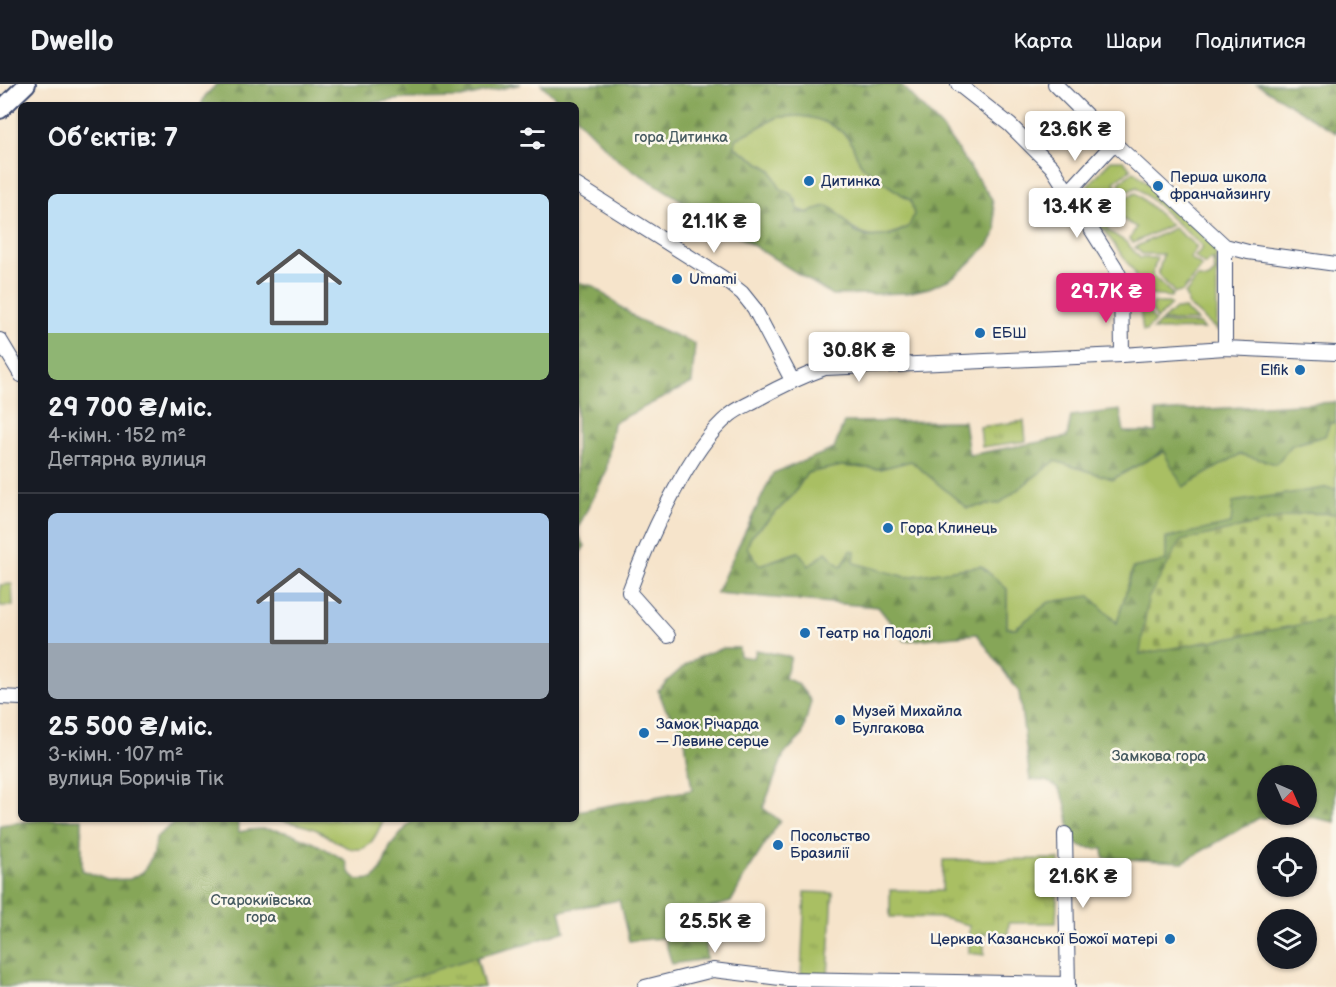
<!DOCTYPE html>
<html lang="uk">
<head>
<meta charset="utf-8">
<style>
  :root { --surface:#171b24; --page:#242831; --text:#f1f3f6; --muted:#9ea1a6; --line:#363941; --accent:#db2777 }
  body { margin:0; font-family:"Balsamiq Sans",sans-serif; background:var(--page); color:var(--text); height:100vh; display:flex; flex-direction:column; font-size:22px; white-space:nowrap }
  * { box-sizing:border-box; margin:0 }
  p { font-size:20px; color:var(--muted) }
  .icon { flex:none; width:33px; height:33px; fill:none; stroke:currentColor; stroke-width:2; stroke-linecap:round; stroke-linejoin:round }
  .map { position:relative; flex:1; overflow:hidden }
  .sheet { position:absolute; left:18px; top:18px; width:561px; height:720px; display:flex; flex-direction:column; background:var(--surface); border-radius:9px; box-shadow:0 2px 4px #0004 }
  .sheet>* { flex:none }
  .needle { width:39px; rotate:135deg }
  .tools { position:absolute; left:1257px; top:681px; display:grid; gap:12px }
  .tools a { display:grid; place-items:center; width:60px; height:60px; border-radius:50%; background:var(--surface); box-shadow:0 2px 4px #0004; font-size:30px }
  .price { position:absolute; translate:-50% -51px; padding:0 14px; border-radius:6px; background:#fff; color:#222; font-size:20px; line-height:39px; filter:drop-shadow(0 2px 3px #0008) }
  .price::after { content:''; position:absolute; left:50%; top:36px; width:18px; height:14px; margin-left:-9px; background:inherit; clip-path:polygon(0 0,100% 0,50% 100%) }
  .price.active { background:var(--accent); color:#fff }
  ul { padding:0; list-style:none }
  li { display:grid; align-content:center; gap:12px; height:318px; padding:0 30px }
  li+li { border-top:2px solid var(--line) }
  li span { display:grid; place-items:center; height:186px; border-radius:9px; color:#555 }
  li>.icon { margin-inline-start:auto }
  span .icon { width:108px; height:108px; fill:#fffc; stroke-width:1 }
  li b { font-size:26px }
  h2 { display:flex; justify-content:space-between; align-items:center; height:72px; padding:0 30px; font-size:26px }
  header { display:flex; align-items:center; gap:36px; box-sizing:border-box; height:84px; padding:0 30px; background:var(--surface); border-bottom:2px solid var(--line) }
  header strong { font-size:28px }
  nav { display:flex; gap:33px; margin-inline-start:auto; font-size:21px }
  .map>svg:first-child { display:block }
  .green { fill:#a9bf63; stroke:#627760; stroke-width:1.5 }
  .forest { fill:url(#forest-firs); stroke:#506a5c; stroke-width:1.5; fill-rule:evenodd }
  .cemetery { fill:url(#cemetery-stones); stroke:#627760; stroke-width:1.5 }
  .park { fill:url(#park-tufts); stroke:#627760; stroke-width:1.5 }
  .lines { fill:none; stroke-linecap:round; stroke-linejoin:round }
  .minor-casing { stroke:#3c4a6e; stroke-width:16 }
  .major-casing { stroke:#3c4a6e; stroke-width:20 }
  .minor { stroke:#fff; stroke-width:14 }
  .major { stroke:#fff; stroke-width:16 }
  .poi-dot { fill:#1f6fb2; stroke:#fbf7ec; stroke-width:2 }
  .labels { text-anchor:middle; stroke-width:5; stroke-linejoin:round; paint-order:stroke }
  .park-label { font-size:15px; fill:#465a60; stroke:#fbf7ec }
  .poi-label { font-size:15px; fill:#1b2f5e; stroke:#fbf7ec; text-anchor:start }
</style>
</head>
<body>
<header>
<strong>Dwello</strong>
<nav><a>Карта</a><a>Шари</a><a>Поділитися</a></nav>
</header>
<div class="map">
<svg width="1336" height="903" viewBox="0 0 1336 903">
  <defs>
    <pattern id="forest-firs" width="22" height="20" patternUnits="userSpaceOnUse" patternTransform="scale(1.5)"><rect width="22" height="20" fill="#86a659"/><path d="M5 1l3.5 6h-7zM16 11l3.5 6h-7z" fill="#6d884d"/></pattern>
    <pattern id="cemetery-stones" width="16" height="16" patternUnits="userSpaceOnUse" patternTransform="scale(1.5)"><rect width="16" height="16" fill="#a9bf63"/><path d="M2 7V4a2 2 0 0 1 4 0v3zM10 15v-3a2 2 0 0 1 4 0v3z" fill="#899c55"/></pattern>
    <pattern id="park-tufts" width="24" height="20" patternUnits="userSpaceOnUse" patternTransform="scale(1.5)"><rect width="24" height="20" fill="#a9bf63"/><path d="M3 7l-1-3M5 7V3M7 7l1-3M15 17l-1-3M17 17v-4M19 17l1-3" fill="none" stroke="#899c55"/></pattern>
  </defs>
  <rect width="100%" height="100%" fill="#fbf7ec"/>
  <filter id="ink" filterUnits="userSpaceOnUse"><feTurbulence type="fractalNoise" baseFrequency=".0167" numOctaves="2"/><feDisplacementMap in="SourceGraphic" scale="12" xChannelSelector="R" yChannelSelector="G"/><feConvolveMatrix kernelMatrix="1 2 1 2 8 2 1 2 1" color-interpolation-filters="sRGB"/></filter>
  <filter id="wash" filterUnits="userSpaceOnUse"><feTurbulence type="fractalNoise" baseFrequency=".008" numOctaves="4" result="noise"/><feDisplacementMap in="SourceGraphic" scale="24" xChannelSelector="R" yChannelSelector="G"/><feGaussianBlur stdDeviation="1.35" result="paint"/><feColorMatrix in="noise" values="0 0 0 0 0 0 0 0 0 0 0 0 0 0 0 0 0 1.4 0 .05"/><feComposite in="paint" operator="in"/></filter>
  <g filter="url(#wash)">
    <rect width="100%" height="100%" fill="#f6e4cb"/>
    <!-- green -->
    <path class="green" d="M800,32C819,34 842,42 852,60C856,69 857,77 865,84C879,97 896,106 911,117L914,131L910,142C866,165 857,146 822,123L809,129L798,125L796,116L792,112L780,104L771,86L735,63L736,55L778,33Z
      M1111,76H1122L1131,85L1114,98L1120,111L1109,117L1113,133L1107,146L1126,158L1140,174H1157L1152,191L1172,210L1171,213L1149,211L1147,226L1155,237L1146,247H1143L1135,189L1079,112Z
      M1134,87L1216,163V176H1210L1205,181L1195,173L1203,163L1137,103L1124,109L1119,99Z
      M1136,109L1171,141L1133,159L1130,155L1136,143L1117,132L1113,119Z
      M1174,144L1197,163L1190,174L1202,183L1182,208L1175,209L1158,190L1163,170H1142L1135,163Z
      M1213,178L1217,179V246L1187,220V215L1185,210L1198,193C1206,197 1210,195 1215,188Z
      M1152,219H1169L1171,221L1157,235L1152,227Z
      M1175,225H1185L1197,237H1162Z
      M1160,239L1199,240L1204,245L1153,246Z
      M1336,338V405L1324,404L1232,440L1166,454L1167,477L1133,485L1117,539L1050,518L1015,544H1007V505L981,482L906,493L854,479L841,483L809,482L798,468L759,481L747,463L751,453L793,411L807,389L841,382L880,385L911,377L967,424L1000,419L1055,377L1113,395L1164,367L1183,402L1240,370L1276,379L1292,361L1325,352L1330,339Z
      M12,500L13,522H0V501Z
      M278,735H384C379,744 375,757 366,763C352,772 331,753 319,747C307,741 291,739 278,735Z"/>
    <!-- forest -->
    <path class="forest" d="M217,0H521L461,14L403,15L357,21H201L205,12Z
      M541,0H900L943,45L992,115L997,146L989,160L965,184L950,195L929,204L907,209L832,211L620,78L576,34V21H563ZM800,32C819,34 842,42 852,60C856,69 857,77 865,84C879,97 896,106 911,117L914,131L909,142L893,151L868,153L855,148L835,126L828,122L822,123L809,129L803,128L798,125L792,111L780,104L771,86L735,63L736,55L778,33Z
      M1257,0H1336V49Z
      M576,198L593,202L637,235L695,260L692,299L613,339L606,388L576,448L585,462L576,474Z
      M1336,318V338L1330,339L1325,352L1292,361L1276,380L1240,370L1183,403L1163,367L1113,395L1055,377L1000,419L967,424L911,377L880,385L841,382L807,389L793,411L751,453L747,463L759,481L799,468L809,482L826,468L841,483L851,466L855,467L854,479L906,493L981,482L1007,505V544H1016L1049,518L1090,512L1117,539L1133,484L1166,477V454L1231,440L1233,418L1324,404L1336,405V430L1305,429L1141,569L1336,534L1335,738L1300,731L1306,730V692H1268V730L1290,731L1259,734L1183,778L1104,774L1103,765C1097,764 1086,765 1080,762C1061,752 1076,707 1048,698C1043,696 1036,697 1030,696L1019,608L977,550L905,557L878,523L716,509L773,389L834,365L844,338L964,337L969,371L1067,353L1071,332L1120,326L1124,348H1156V328Z
      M724,564H739L740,572L754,574L756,566L791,573L785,594L798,600L811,617L802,652L784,670L763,724L780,737L746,790L731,818L707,825L706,875L672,880L664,854L629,857L619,816L560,827L565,847L524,861L477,873L484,903H0V741L46,735H82V786L107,796L130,795L143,788L149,778L154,766L156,753L179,735H237L239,748C278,737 314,757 346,777L349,788L358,796L373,795L381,786L390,763L413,735H576V726L578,727L692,706L685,657L678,639L665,624L658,606C680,585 694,571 724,564Z"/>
    <!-- cemetery -->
    <path class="cemetery" d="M1305,429L1336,430V534L1140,570L1148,515L1181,457Z"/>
    <!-- park -->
    <path class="park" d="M1024,337L1026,357L982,363L980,343Z
      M1059,775L1056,839H1009L1008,850L984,849V871L969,869V841L942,834L890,833V806L942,807L943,776Z
      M805,808L833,809L828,892L801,890Z
      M476,873L484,903H381Z"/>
  </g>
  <g filter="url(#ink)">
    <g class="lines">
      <defs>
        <path id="minor" d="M958,0L1010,41L1052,83L1115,183L1121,195L1122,271
          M1055,0L1114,59L1225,162L1248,168L1336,180
          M576,101L723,194L742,209L754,224L792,296
          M1068,109L1114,59
          M0,256L21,291
          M1225,264V162
          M668,552L629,508C647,459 689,363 730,331C737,325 747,321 754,317C777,304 800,293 825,284L1122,271L1225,264L1336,269
          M0,613L21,614
          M1065,750L1068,903
          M645,903L713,886L788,895L1068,900"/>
        <path id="major" d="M0,26L27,0"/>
      </defs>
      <!-- minor casing -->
      <use href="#minor" class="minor-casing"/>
      <!-- major casing -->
      <use href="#major" class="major-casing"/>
      <!-- minor -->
      <use href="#minor" class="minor"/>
      <!-- major -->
      <use href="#major" class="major"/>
    </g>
  </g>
  <!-- markers -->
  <g class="poi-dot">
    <circle cx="809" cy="97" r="6"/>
    <circle cx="1158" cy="102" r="6"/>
    <circle cx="677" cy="195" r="6"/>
    <circle cx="980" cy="249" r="6"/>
    <circle cx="1300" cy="286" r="6"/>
    <circle cx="888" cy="444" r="6"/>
    <circle cx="805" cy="549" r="6"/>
    <circle cx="840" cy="636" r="6"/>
    <circle cx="644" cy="649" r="6"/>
    <circle cx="778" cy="761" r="6"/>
    <circle cx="1170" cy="855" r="6"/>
  </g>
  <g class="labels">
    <!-- park labels -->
    <g class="park-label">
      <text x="681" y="58">гора Дитинка</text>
      <text x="1159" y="677">Замкова гора</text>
      <text x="261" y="821">Старокиївська<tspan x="261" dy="17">гора</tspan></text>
    </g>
    <!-- poi labels -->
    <g class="poi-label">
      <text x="1170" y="98">Перша школа<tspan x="1170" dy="17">франчайзингу</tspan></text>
      <text x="821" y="102">Дитинка</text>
      <text x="689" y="200">Umami</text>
      <text x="992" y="254">ЕБШ</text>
      <text x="1288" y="291" text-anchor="end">Elfik</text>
      <text x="900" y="449">Гора Клинець</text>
      <text x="817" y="554">Театр на Подолі</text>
      <text x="852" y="632">Музей Михайла<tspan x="852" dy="17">Булгакова</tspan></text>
      <text x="656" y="645">Замок Річарда<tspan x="656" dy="17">— Левине серце</tspan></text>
      <text x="790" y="757">Посольство<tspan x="790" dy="17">Бразилії</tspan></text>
      <text x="1158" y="860" text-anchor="end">Церква Казанської Божої матері</text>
    </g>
  </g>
</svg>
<div class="tools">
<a><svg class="needle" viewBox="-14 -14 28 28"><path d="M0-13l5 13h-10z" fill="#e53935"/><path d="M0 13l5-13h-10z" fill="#9ea1a6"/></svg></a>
<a><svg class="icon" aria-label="locate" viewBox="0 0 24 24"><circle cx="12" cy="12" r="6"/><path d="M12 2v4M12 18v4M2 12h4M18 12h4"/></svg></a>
<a><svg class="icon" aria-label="layers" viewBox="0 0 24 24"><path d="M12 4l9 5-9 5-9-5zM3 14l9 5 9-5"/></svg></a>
</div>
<b class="price" style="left:1075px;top:78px">23.6K ₴</b>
<b class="price" style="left:1077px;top:155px">13.4K ₴</b>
<b class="price" style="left:714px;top:170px">21.1K ₴</b>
<b class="price active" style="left:1106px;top:240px">29.7K ₴</b>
<b class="price" style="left:859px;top:299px">30.8K ₴</b>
<b class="price" style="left:1083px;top:825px">21.6K ₴</b>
<b class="price" style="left:715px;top:870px">25.5K ₴</b>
<section class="sheet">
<h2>Об’єктів: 7<svg class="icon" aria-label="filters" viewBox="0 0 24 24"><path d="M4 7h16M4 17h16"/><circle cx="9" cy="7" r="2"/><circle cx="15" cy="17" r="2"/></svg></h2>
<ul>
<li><span style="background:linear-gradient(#bfe0f5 75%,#8fb573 0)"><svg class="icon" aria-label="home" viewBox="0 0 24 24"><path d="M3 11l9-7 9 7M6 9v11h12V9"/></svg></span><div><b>29 700 ₴/міс.</b><p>4-кімн. · 152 m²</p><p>Дегтярна вулиця</p></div></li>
<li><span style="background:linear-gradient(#a9c7e8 70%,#9aa5b1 0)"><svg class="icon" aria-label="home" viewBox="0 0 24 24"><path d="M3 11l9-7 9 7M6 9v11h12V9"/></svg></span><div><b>25 500 ₴/міс.</b><p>3-кімн. · 107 m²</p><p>вулиця Боричів Тік</p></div></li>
</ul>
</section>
</div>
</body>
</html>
